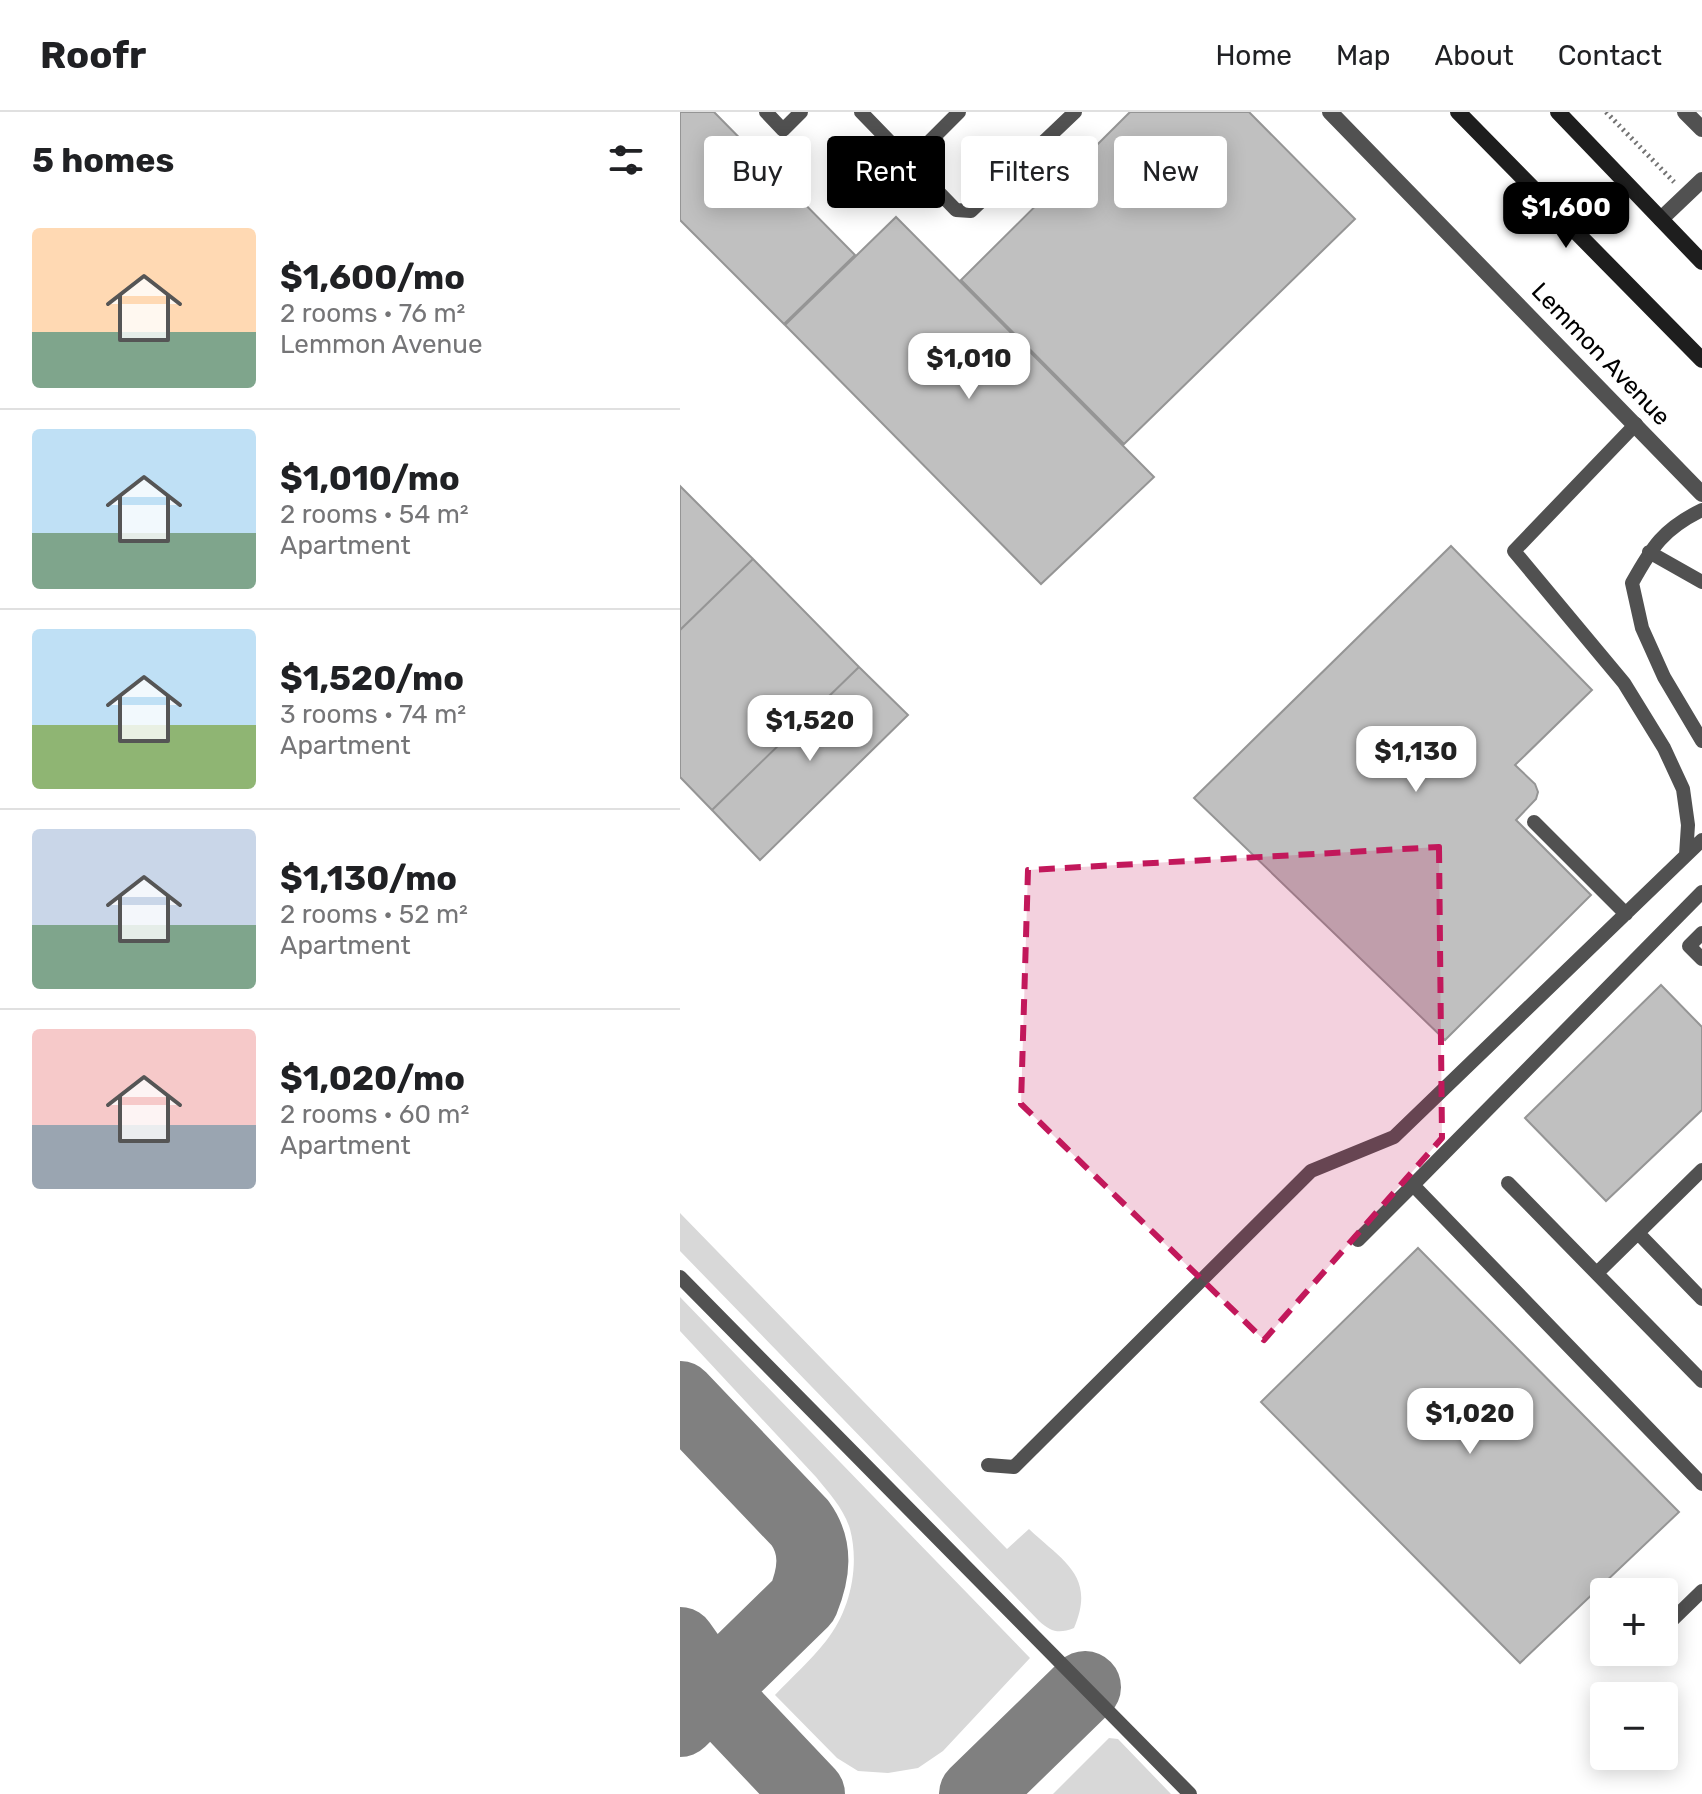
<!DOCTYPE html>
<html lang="en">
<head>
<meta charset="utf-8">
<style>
  :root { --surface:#fff; --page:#f2f2f2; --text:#202124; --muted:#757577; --line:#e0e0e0; --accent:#000 }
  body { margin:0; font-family:Rubik,sans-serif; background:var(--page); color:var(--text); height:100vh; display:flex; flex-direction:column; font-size:30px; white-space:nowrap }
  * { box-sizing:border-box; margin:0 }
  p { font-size:26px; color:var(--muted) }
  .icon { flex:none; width:44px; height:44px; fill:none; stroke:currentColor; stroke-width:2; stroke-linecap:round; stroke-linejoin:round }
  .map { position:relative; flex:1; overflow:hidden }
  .drawer { display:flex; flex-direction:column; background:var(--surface); width:680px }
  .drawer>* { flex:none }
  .hud { position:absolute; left:24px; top:24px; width:760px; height:72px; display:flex; gap:16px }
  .controls { position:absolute; left:910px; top:1466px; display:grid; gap:16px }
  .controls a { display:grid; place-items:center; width:88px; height:88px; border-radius:8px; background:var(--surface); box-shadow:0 4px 20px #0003; font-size:40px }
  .price { position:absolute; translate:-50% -68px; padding:0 18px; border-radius:16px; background:#fff; color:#222; font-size:26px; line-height:52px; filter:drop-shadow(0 2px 4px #0008) }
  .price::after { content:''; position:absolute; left:50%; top:48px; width:24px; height:18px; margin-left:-12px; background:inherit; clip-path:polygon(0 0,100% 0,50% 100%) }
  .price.active { background:var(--accent); color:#fff }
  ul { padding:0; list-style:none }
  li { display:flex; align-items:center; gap:24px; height:200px; padding:0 32px }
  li+li { border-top:2px solid var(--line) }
  li span { display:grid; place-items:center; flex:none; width:224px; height:160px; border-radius:8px; color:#555 }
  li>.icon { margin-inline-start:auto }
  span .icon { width:96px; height:96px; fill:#fffc; stroke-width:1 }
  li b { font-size:34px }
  h2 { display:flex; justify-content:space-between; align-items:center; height:96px; padding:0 32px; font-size:34px }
  .pill { padding:0 28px; border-radius:8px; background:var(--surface); box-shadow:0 4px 20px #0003; font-size:28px; line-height:72px }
  .pill.active { background:var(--accent); color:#fff }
  header { display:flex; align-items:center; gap:48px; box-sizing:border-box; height:112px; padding:0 40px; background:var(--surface); border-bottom:2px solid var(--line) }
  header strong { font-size:38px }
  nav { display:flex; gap:44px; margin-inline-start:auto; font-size:28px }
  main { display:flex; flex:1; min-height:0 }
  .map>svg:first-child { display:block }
  .green { fill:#d8d8d8 }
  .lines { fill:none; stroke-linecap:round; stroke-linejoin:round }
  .taxiway { stroke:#808080; stroke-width:72 }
  .building { fill:#c0c0c0; stroke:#959595; stroke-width:2 }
  .path { stroke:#737373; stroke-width:5; stroke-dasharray:2 4; stroke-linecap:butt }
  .lane { stroke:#515151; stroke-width:14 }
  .street { stroke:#515151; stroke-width:16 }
  .secondary { stroke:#1e1e1e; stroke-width:16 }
  .marked { fill:#c2185b; fill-opacity:0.2; stroke:#c2185b; stroke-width:6; stroke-dasharray:16 10; stroke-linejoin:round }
  .labels { text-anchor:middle; stroke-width:8; stroke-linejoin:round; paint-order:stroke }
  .street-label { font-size:24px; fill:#000; stroke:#fff }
</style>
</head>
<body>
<header>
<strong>Roofr</strong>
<nav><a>Home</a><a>Map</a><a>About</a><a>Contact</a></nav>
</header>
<main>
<section class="drawer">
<h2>5 homes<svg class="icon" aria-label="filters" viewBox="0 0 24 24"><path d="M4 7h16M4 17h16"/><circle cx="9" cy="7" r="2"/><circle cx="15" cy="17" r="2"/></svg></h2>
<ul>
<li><span style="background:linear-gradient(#ffd9b3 65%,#7fa58c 0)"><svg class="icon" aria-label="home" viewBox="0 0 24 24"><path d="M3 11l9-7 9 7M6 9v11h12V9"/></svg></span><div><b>$1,600/mo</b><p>2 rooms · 76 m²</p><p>Lemmon Avenue</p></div></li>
<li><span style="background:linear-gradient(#bfe0f5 65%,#7fa58c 0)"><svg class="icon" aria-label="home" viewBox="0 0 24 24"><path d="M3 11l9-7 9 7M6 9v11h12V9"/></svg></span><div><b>$1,010/mo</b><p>2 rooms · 54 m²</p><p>Apartment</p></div></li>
<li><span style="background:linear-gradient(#bfe0f5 60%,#8fb573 0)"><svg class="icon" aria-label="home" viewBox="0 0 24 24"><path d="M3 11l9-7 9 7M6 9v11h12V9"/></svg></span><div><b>$1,520/mo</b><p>3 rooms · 74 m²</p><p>Apartment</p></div></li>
<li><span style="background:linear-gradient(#c9d6e8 60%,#7fa58c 0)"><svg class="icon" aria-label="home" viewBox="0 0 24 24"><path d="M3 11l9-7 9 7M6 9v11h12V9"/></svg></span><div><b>$1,130/mo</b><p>2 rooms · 52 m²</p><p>Apartment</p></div></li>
<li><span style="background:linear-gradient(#f6c9c9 60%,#9aa5b1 0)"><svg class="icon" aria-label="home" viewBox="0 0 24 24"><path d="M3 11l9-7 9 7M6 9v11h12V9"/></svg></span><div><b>$1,020/mo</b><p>2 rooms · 60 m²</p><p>Apartment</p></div></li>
</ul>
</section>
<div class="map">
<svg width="1022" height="1682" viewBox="0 0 1022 1682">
  <rect width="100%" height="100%" fill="#fff"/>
  <!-- green -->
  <path class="green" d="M0,1101L327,1437L349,1417C384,1450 416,1464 394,1516C379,1522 371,1520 359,1509L0,1139Z
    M0,1185L350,1546L263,1639L238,1656L208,1661L178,1659L157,1646L95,1583C112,1565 131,1548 146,1529C170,1499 180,1455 170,1417C164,1397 149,1381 136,1365L0,1219Z
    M429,1626L438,1627L491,1682H373Z"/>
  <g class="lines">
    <!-- taxiway -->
    <path class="taxiway" d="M0,1285L120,1411C138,1436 134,1462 123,1489L0,1609
      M0,1531L41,1589L129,1682
      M295,1682L405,1575"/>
  </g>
  <!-- building -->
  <path class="building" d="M0,0H34L175,143L104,212L0,108Z
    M450,0H569L675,107L444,332L281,168Z
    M216,105L474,365L361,472L105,213Z
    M0,374L73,447L0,518Z
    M771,434L912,578L835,653L855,672L858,680L856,687L836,708L911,783L765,928L514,686Z
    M73,447L179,555L32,698L0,665V518Z
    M179,555L228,603L80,748L32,698Z
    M981,873L1022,915V998L926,1089L845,1006Z
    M738,1136L999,1400L840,1551L581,1290Z"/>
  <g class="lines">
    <!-- path -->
    <path class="path" d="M926,0L994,70"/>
    <!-- lane -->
    <path class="lane" d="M86,0L103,18L121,0
      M181,0L276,98L291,99L395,0
      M229,50L279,0
      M956,312L834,439L944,571L984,636L1003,677L1008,713L1006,743
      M1022,398C983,417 972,435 952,471L962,516L984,565L1022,629
      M969,440L1022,470
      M854,710L946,802
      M1022,780L733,1073L1022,1372
      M1022,821L1009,834L1022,847
      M828,1071L1022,1269
      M958,1121L1022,1187
      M678,1128L733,1073
      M917,1161L1022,1058
      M0,1165L510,1682
      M308,1353L334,1355L631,1059L714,1025L1022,728
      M986,1514L1022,1479"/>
    <!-- street -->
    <path class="street" d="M650,0L1022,382
      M1005,0L1022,17
      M981,107L1022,68"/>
    <!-- secondary -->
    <path class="secondary" d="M778,0L1022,248
      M878,0L1022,150"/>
  </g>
  <!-- marked area -->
  <path class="marked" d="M759,735L762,1026L584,1228L341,992L348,758Z"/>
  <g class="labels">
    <!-- street labels -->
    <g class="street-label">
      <text transform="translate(921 242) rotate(46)" y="8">Lemmon Avenue</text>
    </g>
  </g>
</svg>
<div class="controls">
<a>+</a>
<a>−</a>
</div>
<b class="price active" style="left:886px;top:138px">$1,600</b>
<b class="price" style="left:289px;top:289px">$1,010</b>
<b class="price" style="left:130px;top:651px">$1,520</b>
<b class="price" style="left:736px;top:682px">$1,130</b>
<b class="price" style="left:790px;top:1344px">$1,020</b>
<div class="hud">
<a class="pill">Buy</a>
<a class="pill active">Rent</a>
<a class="pill">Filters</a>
<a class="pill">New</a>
</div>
</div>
</main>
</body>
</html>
